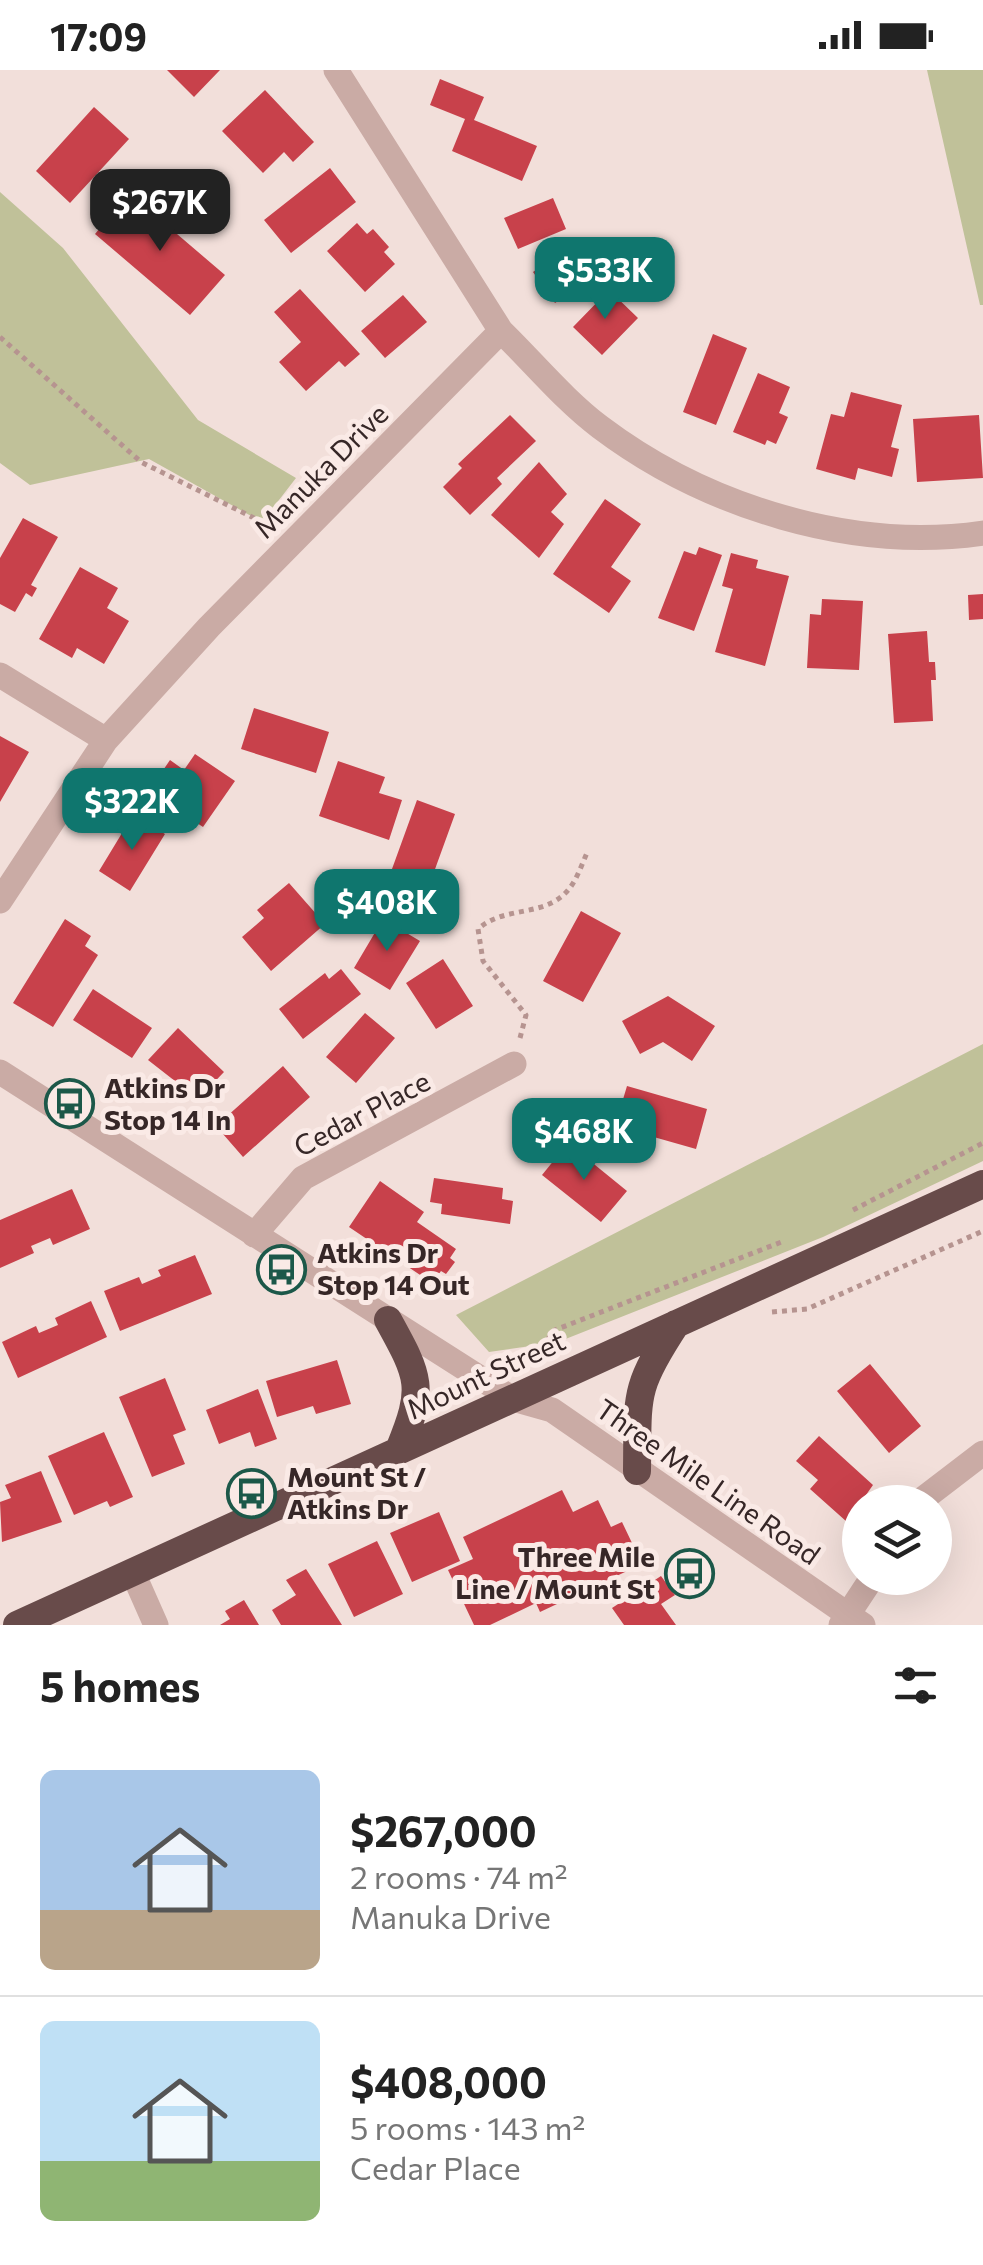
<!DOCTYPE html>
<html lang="en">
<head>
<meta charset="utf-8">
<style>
  :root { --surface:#fff; --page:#f6f6f6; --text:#222; --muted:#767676; --line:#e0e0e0; --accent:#0f766e }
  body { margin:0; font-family:Commissioner,sans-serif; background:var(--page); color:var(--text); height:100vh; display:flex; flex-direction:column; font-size:38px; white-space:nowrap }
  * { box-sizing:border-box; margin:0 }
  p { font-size:32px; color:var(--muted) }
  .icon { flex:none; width:55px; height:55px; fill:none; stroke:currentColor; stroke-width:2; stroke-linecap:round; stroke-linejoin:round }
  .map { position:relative; height:1555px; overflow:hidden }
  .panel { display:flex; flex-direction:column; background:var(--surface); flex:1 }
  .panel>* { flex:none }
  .fabs { position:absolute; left:842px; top:1415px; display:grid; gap:20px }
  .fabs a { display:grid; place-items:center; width:110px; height:110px; border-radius:50%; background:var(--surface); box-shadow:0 10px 40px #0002; font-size:50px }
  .price { position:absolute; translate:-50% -85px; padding:0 22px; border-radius:20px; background:var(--accent); color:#fff; font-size:32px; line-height:65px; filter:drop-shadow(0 2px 5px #0008) }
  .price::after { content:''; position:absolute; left:50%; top:60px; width:30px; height:22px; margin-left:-15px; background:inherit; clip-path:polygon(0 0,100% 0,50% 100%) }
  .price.current { background:#222; color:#fff }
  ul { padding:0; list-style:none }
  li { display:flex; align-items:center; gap:30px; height:250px; padding:0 40px }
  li+li { border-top:2px solid var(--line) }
  li span { display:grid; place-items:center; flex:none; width:280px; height:200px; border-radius:15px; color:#555 }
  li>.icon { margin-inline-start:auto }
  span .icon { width:120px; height:120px; fill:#fffc; stroke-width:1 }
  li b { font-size:42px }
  h2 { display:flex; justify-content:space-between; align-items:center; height:120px; padding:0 40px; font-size:42px }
  .status { display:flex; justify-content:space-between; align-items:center; height:70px; padding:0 50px; background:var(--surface); direction:ltr }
  .status svg { height:28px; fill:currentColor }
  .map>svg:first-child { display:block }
  .green { fill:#c0c199 }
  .building { fill:#c8414b }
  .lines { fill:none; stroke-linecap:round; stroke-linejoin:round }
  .path { stroke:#b69490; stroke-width:5; stroke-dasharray:5 5; stroke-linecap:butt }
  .minor { stroke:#caaba5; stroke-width:25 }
  .tertiary { stroke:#caaba5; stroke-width:25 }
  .trunk { stroke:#684b4a; stroke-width:28 }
  .labels { text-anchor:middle; stroke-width:10; stroke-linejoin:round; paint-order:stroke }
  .street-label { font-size:28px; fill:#362727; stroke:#faeae6 }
  .poi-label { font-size:28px; font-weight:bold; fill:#362727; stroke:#faeae6; text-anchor:start }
</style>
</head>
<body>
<div class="status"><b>17:09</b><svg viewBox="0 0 49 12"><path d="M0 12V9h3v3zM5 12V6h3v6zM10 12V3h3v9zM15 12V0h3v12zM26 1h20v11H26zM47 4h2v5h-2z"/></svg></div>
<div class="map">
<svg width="983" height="1555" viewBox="0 0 983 1555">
  <rect width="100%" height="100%" fill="#f2dfda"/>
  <!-- green -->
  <path class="green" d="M927,0H983V235H980Z
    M0,122L63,178L198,350L296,408L262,452L149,389L30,415L0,393Z
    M983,974V1091L823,1167L558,1272L489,1282L456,1245Z"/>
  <!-- building -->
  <path class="building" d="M167,0H220L194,27Z
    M440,9L484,27L474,50L537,76L522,111L452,81L465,49L430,35Z
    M265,20L314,72L293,92L284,82L263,103L222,61Z
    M94,37L129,69L70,133L36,101Z
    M330,98L356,132L291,183L264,150Z
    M129,123L225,205L190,245L95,164Z
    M553,128L566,159L518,179L504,148Z
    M357,153L367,164L373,159L389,177L384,182L395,194L365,222L327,181Z
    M573,175L595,206L555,233L533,202Z
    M300,219L360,284L345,297L339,291L306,321L279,292L301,272L274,242Z
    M609,220L638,248L602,285L573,257Z
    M403,225L427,252L385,288L361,261Z
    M713,264L747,278L716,355L683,342Z
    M758,303L790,317L779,343L788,347L776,374L767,370L765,375L733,362Z
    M851,322L902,335L891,377L899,379L892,407L858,398L855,410L816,399L831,344L844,347Z
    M510,345L536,371L497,408L502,414L470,445L443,417L462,398L458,394Z
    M979,345L983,408L917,412L913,349Z
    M539,392L567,424L551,442L564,454L539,488L491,445Z
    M605,429L641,454L611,497L631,511L609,543L553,504Z
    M23,448L58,467L31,515L37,518L32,527L26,523L15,542L0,534V488Z
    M699,477L722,485L694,561L658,548L684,481L696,485Z
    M731,483L758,490L756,498L789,506L765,596L715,582L733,519L722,516Z
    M80,497L118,518L107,538L129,551L104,594L77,578L72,588L39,569Z
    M983,524V549L969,550L968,525Z
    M822,529L863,531L859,600L807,598L810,544L821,545Z
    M927,561L929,592H935L936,610H931L933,651L894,653L888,564Z
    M254,638L329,662L316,703L241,679Z
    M0,666L29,682L0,732Z
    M195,684L235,711L203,757L149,721L170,690L184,700Z
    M338,691L385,707L379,723L402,730L389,770L319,746Z
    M417,730L455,744L426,824L388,810Z
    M133,745L165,764L130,821L99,801Z
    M289,813L325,854L271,901L242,867L264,848L257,840Z
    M581,841L621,863L583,932L543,911Z
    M65,849L91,866L85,876L98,885L53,957L13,933Z
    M383,849L420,871L390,920L354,898Z
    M443,889L473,936L436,959L406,913Z
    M341,899L361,924L303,969L279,939L325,903L329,909Z
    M93,919L152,958L132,988L73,950Z
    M668,926L715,956L692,991L663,972L640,984L622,951Z
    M365,943L395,968L356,1013L326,987Z
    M178,958L224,1002L198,1029L148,990Z
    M283,996L310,1027L243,1087L216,1056Z
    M627,1016L707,1039L696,1079L615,1056Z
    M568,1073L627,1121L601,1152L542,1105Z
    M434,1108L503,1118L502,1129L513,1131L510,1154L441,1144L442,1134L430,1132Z
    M380,1111L424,1142L417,1152L456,1179L450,1188L455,1192L446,1204L441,1201L432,1213L349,1157Z
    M72,1119L90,1159L53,1175L50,1168L31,1176L34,1183L0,1198V1150Z
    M195,1185L212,1224L120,1261L104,1221L139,1207L142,1214L161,1206L158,1200Z
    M91,1231L107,1267L18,1308L2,1272L36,1256L39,1263L58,1255L55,1248Z
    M337,1290L351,1334L316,1344L313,1336L277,1347L266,1311Z
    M870,1294L921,1356L889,1383L837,1321Z
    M165,1308L186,1360L173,1365L185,1394L152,1407L119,1327Z
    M258,1319L277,1369L255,1377L250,1362L219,1374L206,1340Z
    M104,1362L133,1427L110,1437L107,1431L74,1445L48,1386Z
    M819,1366L873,1415L847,1452L810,1419L818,1410L796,1391Z
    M41,1401L62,1452L2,1472L0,1432L11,1428L5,1415Z
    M562,1420L573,1442L598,1430L611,1457L622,1452L642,1494L540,1542L536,1533L490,1555H474L448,1500L473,1489L463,1467Z
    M439,1442L460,1491L412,1512L390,1463Z
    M377,1471L403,1524L354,1547L328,1494Z
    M306,1499L342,1555H281L272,1540L296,1525L286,1510Z
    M661,1506L675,1525L661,1534L676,1555H624L612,1538Z
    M244,1530L259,1555H220L230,1549L225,1541Z"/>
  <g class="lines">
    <!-- path -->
    <path class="path" d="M0,267L141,392L270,456
      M520,968L526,945L483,891L478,859C505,835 546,848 569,819C577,809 582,794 587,783
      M853,1140L983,1073
      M772,1242L807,1239L983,1161
      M535,1286L555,1260L784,1171"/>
    <!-- minor -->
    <path class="minor" d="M501,261C533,292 564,330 600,357C706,437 852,482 983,463
      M0,605L106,670
      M0,831L106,670L209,557L501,261L336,0
      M0,1002L513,1329
      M254,1165L303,1108L514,994
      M919,1432L983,1383
      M133,1503L156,1555
      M841,1555L872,1508"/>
    <!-- tertiary -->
    <path class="tertiary" d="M513,1329L552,1340L863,1555"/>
    <!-- trunk -->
    <path class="trunk" d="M388,1250C420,1308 425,1317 399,1380
      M637,1401C638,1325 633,1319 676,1254
      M17,1555L983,1114"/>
  </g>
  <!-- icons -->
  <defs>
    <symbol id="bus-ring" viewBox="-11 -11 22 22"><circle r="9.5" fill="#faeae6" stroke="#1c5849" stroke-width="1.5"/><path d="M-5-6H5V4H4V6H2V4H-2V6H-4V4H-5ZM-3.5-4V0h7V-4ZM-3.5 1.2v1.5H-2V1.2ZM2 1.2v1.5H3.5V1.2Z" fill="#1c5849"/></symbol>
  </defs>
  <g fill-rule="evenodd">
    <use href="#bus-ring" x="42" y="1006" width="55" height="55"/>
    <use href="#bus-ring" x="254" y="1172" width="55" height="55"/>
    <use href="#bus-ring" x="224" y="1396" width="55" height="55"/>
    <use href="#bus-ring" x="662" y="1476" width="55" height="55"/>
  </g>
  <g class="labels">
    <!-- street labels -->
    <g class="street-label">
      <text transform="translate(321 401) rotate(-45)" y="10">Manuka Drive</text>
      <text transform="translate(362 1044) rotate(-28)" y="10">Cedar Place</text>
      <text transform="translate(486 1305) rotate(-25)" y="10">Mount Street</text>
      <text transform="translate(708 1412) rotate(35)" y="10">Three Mile Line Road</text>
    </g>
    <!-- poi labels -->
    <g class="poi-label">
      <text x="104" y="1028">Atkins Dr<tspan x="104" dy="32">Stop 14 In</tspan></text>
      <text x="317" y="1193">Atkins Dr<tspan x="317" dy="32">Stop 14 Out</tspan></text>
      <text x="287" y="1417">Mount St /<tspan x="287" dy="32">Atkins Dr</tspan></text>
      <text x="655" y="1497" text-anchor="end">Three Mile<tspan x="655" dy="32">Line / Mount St</tspan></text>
    </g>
  </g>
</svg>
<div class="fabs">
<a><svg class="icon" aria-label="layers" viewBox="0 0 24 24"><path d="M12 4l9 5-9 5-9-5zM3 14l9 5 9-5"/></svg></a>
</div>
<b class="price current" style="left:160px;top:184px">$267K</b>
<b class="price" style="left:605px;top:252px">$533K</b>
<b class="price" style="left:132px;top:783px">$322K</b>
<b class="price" style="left:387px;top:884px">$408K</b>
<b class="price" style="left:584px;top:1113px">$468K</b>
</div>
<section class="panel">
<h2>5 homes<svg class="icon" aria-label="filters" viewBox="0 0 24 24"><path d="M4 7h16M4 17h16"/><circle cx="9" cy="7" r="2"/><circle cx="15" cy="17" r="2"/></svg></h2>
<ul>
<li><span style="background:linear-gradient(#a9c7e8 70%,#b9a48a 0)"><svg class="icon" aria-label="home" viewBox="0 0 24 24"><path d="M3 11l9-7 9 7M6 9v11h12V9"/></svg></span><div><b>$267,000</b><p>2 rooms · 74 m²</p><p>Manuka Drive</p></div></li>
<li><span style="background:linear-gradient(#bfe0f5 70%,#8fb573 0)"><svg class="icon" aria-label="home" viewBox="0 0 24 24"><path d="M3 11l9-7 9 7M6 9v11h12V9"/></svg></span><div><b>$408,000</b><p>5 rooms · 143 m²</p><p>Cedar Place</p></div></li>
</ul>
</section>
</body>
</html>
